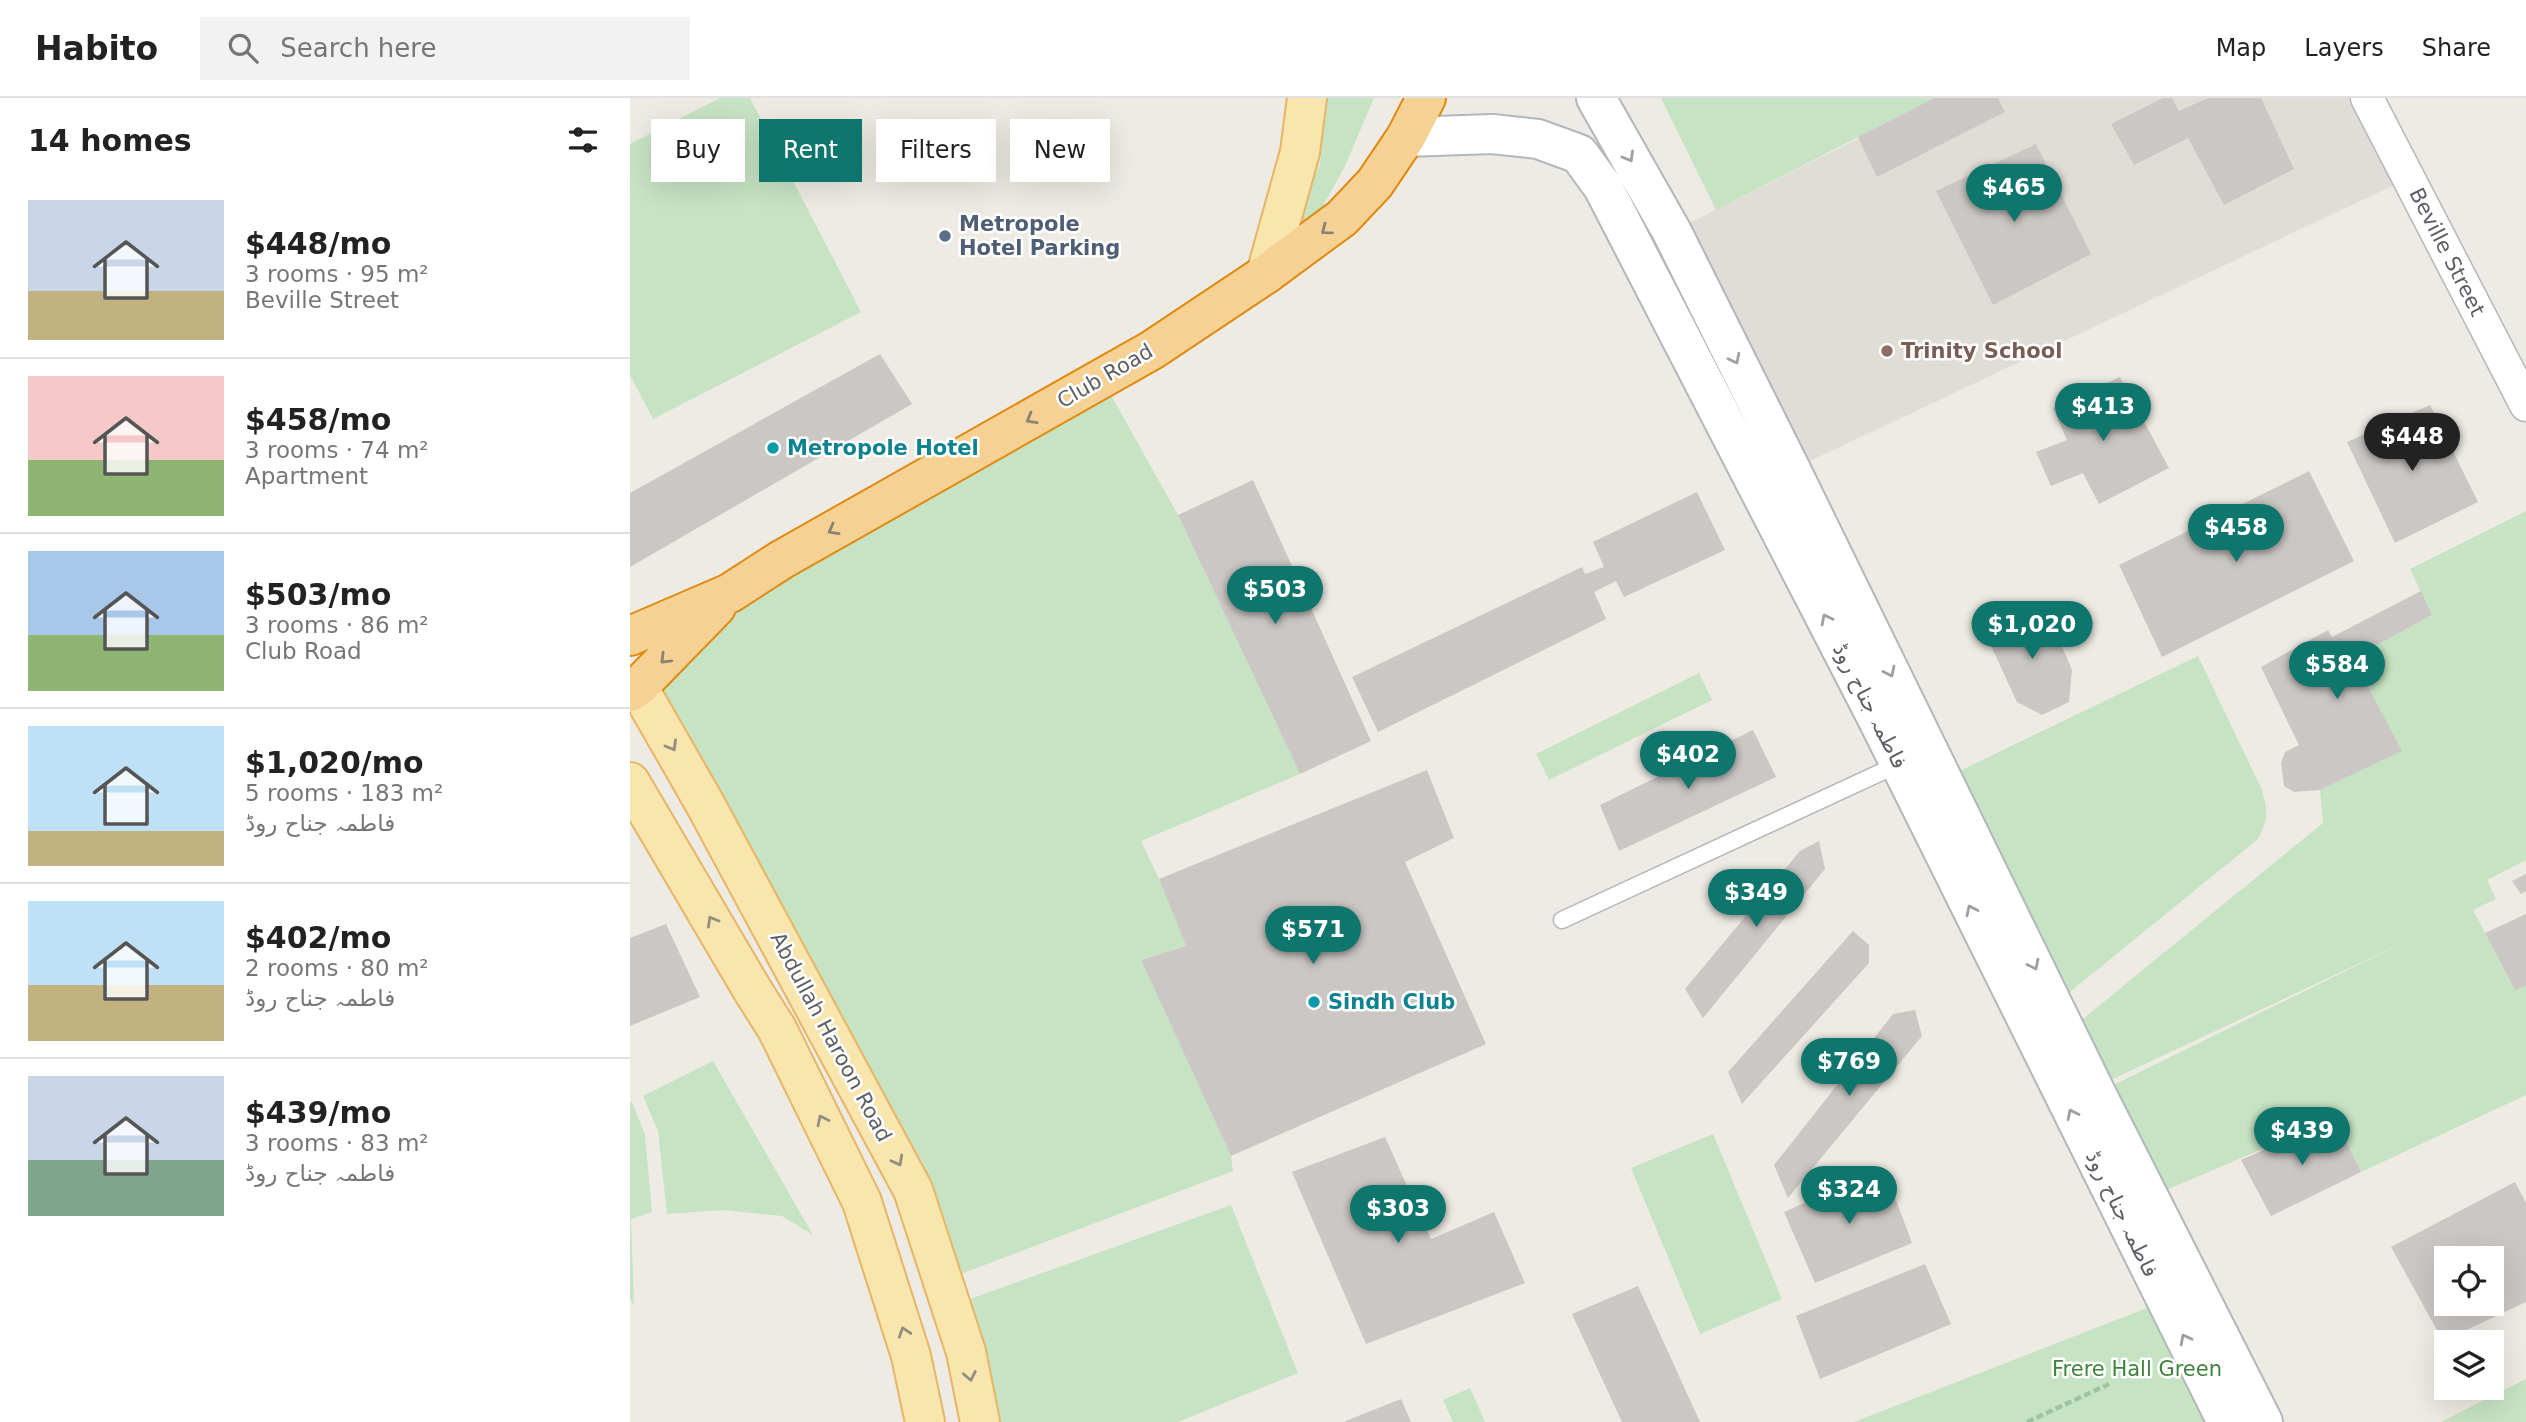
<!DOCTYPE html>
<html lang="en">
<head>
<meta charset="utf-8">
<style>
  :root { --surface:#fff; --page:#f2f2f2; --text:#222; --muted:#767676; --line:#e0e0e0; --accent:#0f766e }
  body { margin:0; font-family:"DejaVu Sans","Noto Naskh Arabic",sans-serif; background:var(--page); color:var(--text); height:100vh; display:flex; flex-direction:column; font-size:26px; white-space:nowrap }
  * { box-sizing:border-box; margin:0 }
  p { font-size:23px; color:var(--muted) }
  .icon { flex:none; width:38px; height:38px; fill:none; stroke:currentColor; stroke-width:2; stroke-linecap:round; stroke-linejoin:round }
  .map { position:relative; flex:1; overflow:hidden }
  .details { display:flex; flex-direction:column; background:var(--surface); width:630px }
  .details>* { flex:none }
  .banner { position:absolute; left:21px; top:21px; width:665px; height:63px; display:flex; gap:14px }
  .tools { position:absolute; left:1804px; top:1148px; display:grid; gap:14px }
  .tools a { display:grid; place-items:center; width:70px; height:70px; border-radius:0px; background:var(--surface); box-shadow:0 7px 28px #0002; font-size:35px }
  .price { position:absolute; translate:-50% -60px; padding:0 16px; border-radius:24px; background:var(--accent); color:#fff; font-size:23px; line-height:46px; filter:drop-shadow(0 2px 4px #0008) }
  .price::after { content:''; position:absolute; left:50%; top:42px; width:21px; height:16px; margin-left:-10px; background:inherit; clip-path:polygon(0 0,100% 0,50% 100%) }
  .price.active { background:#222; color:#fff }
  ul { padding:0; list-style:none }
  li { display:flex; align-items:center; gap:21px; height:175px; padding:0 28px }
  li+li { border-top:2px solid var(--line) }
  li span { display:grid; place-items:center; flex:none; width:196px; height:140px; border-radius:0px; color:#555 }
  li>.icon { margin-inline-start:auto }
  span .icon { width:84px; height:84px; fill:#fffc; stroke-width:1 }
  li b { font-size:30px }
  h2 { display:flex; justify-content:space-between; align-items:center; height:84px; padding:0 28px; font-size:30px }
  .chip { padding:0 24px; border-radius:0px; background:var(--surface); box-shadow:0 7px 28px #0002; font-size:24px; line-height:63px }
  .chip.active { background:var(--accent); color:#fff }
  header { display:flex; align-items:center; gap:42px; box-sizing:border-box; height:98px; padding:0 35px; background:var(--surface); border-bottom:2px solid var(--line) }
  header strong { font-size:33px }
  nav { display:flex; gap:38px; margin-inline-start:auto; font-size:24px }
  .search { width:490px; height:63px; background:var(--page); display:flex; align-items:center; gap:18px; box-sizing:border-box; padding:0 24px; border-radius:0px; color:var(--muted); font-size:26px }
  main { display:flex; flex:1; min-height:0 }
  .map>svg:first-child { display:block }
  .education { fill:#e0dcd6 }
  .green { fill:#c6e3c3 }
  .building { fill:#cbc7c4; fill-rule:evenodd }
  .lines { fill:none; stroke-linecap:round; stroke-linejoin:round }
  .lane-casing { stroke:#b5b7ba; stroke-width:19 }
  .street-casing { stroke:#b5b7ba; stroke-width:35 }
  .secondary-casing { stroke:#b3b7bb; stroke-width:42 }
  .primary-casing { stroke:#e7b564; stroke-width:42 }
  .highway-casing { stroke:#e08a11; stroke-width:42 }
  .path { stroke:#9cc4a4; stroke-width:4.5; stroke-dasharray:7 3.5; stroke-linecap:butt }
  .lane { stroke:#fff; stroke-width:16 }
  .street { stroke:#fff; stroke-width:32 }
  .secondary { stroke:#fff; stroke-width:38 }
  .primary { stroke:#f9e5ae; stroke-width:38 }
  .highway { stroke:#f5d294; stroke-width:38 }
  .oneway { stroke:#9da0a2 }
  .oneway2 { stroke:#8a8272 }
  .oneway3 { stroke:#938f7e }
  .service-dot { fill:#5c6f8a; stroke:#fff; stroke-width:2.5 }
  .education-dot { fill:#8d6e63; stroke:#fff; stroke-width:2.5 }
  .culture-dot { fill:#0f9aa8; stroke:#fff; stroke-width:2.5 }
  .labels { text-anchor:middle; stroke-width:5; stroke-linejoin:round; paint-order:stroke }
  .service-label { font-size:21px; font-weight:bold; fill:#4e5e75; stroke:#fff; text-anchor:start }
  .street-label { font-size:21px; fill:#5c6064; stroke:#fff }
  .education-label { font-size:21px; font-weight:bold; fill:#785e54; stroke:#fff; text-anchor:start }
  .culture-label { font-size:21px; font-weight:bold; fill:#0d838f; stroke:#fff; text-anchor:start }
  .park-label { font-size:21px; fill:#40833c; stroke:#fff }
</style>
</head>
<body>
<header>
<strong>Habito</strong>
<div class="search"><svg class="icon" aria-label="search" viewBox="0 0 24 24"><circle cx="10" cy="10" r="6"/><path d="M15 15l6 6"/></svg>Search here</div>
<nav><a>Map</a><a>Layers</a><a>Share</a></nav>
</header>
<main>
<section class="details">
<h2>14 homes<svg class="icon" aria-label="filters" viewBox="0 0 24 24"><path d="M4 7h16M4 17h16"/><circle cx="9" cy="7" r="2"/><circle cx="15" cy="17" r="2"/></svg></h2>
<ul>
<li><span style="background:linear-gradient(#c9d6e8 65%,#c2b280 0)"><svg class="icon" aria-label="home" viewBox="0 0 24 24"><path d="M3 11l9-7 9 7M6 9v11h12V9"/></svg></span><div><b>$448/mo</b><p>3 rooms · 95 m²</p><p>Beville Street</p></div></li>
<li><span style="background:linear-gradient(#f6c9c9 60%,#8fb573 0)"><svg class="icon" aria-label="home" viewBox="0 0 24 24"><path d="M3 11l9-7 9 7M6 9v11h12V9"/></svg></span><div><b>$458/mo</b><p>3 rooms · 74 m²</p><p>Apartment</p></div></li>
<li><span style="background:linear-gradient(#a9c7e8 60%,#8fb573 0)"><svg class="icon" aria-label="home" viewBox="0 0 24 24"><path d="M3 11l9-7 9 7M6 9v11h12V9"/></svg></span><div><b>$503/mo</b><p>3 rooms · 86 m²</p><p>Club Road</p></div></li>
<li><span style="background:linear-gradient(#bfe0f5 75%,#c2b280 0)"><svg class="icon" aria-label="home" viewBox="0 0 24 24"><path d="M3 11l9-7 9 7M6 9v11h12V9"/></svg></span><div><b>$1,020/mo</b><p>5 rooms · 183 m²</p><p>فاطمہ جناح روڈ</p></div></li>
<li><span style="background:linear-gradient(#bfe0f5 60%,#c2b280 0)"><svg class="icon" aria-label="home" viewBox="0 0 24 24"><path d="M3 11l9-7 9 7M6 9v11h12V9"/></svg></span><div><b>$402/mo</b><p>2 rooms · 80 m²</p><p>فاطمہ جناح روڈ</p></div></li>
<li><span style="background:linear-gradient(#c9d6e8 60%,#7fa58c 0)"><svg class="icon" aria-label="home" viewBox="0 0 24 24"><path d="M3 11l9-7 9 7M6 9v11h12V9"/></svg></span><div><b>$439/mo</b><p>3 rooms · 83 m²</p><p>فاطمہ جناح روڈ</p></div></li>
</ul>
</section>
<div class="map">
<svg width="1896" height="1324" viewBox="0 0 1896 1324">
  <rect width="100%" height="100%" fill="#eeebe4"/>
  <!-- education -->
  <path class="education" d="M1309,0H1737L1779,80L1161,372L1042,134Z"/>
  <!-- green -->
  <path class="green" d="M90,0H120L231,214L23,321L0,277V46Z
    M696,0H744L715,68L693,108L642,179L690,66Z
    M1031,0H1304L1086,112Z
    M472,281L548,417L670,676L511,743L529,781L556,848L511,862L601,1058L603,1073L312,1183L9,591L101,497Z
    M1896,413V762L1857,782L1866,801L1843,812L1885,892L1896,888V997L1731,1074L1705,1020L1520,1099L1471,993L1773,845L1468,988L1438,933L1693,725L1690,692L1771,653L1723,560L1802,517L1780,471Z
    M1568,558L1631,690C1638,711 1639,721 1628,741L1425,906L1313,681Z
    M1069,575L1082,602L919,682L906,656Z
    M83,963L183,1137L152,1118L94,1112L37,1116L28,1033L13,998Z
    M2,1004L15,1037L22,1114L1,1121L4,1207L0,1201V1005Z
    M1083,1036L1152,1201L1070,1236L1001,1070Z
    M601,1107L668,1275L548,1324H350L321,1208Z
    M1535,1203L1596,1324H1224Z
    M1896,1281V1324H1811Z
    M840,1290L855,1324H823L813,1302Z"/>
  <!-- building -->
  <path class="building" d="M1304,0H1368L1375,14L1247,79L1228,39Z
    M1533,0H1542L1549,13L1578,0H1631L1664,71L1594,107L1558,40L1504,67L1481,26Z
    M1406,46L1461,156L1363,207L1306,93Z
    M250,256L282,306L0,469V395Z
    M1490,279L1539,370L1469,406L1453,375L1421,388L1406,354L1437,342L1423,310Z
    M1800,307L1848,404L1765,445L1717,344Z
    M1679,373L1724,463L1532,559L1489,467Z
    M623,382L741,643L670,676L548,417Z
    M1067,394L1095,452L994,499L986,483L964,494L976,521L748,634L722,579L952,469L955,476L974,469L963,444Z
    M1791,493L1802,517L1723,560L1772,653L1690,692L1664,694L1654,688L1651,665L1655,654L1669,647L1631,569L1698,532L1702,539Z
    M1396,508L1425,532L1442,572L1439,604L1412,617L1387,604L1362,550V524Z
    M1123,632L1146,679L989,753L970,707Z
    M797,672L824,740L775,764L856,946L601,1058L511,862L556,848L529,781Z
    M1189,743L1195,771L1073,920L1055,891L1170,753Z
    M1896,776V793L1891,796L1882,783Z
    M1896,816V888L1885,892L1855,835Z
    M36,826L70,899L0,928V840Z
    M1223,833L1239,847V865L1112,1006L1098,974Z
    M1285,912L1292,938L1158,1100L1144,1067L1263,916Z
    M1705,1020L1731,1074L1641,1118L1611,1062Z
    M755,1039L801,1141L864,1114L895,1185L736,1246L662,1074Z
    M1254,1070L1282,1145L1185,1185L1154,1114Z
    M1885,1084L1896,1105V1204L1813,1243L1761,1149ZM1816,1160H1862V1206H1816Z
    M1295,1166L1321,1226L1190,1281L1166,1218Z
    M1008,1188L1070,1324H992L942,1216Z
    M771,1301L781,1324H713Z"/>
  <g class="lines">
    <defs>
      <path id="lane" d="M932,822L1271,665"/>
      <path id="street" d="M1737,0L1896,307"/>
      <path id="secondary" d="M966,0L1042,134L1161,372L1465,993L1633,1324
        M776,39L862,36L908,41L949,56L973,89L1247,620L1597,1324"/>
      <path id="primary" d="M636,176L670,54L677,0
        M8,589L75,706L283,1092L336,1254L350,1324
        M0,684L123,893L147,931L232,1104L281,1258L295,1324"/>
      <path id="highway" d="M0,538L100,495L151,462L522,252L636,176L712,120L745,85L776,39L796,0
        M0,594L8,589L86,509"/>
    </defs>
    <!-- lane casing -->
    <use href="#lane" class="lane-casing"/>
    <!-- street casing -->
    <use href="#street" class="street-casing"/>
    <!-- secondary casing -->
    <use href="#secondary" class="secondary-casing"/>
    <!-- primary casing -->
    <use href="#primary" class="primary-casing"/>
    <!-- highway casing -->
    <use href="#highway" class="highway-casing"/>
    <!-- path -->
    <path class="path" d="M1397,1324L1479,1286"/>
    <!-- lane -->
    <use href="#lane" class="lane"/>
    <!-- street -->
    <use href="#street" class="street"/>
    <!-- secondary -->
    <use href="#secondary" class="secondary"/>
    <!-- primary -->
    <use href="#primary" class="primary"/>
    <!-- highway -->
    <use href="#highway" class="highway"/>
  </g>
  <!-- one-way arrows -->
  <defs><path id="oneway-chevron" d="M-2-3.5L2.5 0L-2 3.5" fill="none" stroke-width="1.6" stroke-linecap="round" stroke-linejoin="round" transform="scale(1.75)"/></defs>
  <g class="oneway">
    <use href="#oneway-chevron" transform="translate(999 59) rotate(60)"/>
    <use href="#oneway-chevron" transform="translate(1105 261) rotate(63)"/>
    <use href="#oneway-chevron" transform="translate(1196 521) rotate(-117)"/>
    <use href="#oneway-chevron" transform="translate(1260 574) rotate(64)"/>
    <use href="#oneway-chevron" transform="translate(1341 812) rotate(-116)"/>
    <use href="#oneway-chevron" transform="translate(1404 867) rotate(64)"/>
    <use href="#oneway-chevron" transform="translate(1442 1016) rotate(-116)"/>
    <use href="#oneway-chevron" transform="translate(1555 1241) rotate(-117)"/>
  </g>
  <g class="oneway2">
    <use href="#oneway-chevron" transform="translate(696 132) rotate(143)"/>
    <use href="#oneway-chevron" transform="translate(401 321) rotate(150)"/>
    <use href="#oneway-chevron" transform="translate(203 432) rotate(151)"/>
    <use href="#oneway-chevron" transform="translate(35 561) rotate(135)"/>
  </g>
  <g class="oneway3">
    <use href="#oneway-chevron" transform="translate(42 648) rotate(60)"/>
    <use href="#oneway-chevron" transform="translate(82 823) rotate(-120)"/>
    <use href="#oneway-chevron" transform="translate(192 1022) rotate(-116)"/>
    <use href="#oneway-chevron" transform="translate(268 1063) rotate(62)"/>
    <use href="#oneway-chevron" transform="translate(274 1234) rotate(-108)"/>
    <use href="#oneway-chevron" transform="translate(340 1278) rotate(79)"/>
  </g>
  <!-- markers -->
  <circle class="service-dot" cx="315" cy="138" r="7"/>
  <circle class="education-dot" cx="1257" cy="253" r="7"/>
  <g class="culture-dot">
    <circle cx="143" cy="350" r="7"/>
    <circle cx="684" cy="904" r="7"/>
  </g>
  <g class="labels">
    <!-- service labels -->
    <g class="service-label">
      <text x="329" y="133">Metropole<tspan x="329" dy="24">Hotel Parking</tspan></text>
    </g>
    <!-- street labels -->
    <g class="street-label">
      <text transform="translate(1817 154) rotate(63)" y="7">Beville Street</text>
      <text transform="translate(475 278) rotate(-30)" y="7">Club Road</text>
      <text transform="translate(1240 608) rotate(63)" y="7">فاطمہ جناح روڈ</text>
      <text transform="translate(201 939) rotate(62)" y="7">Abdullah Haroon Road</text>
      <text transform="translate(1492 1116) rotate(64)" y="7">فاطمہ جناح روڈ</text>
    </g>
    <!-- education labels -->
    <g class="education-label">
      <text x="1271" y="260">Trinity School</text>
    </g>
    <!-- culture labels -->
    <g class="culture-label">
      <text x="157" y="357">Metropole Hotel</text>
      <text x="698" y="911">Sindh Club</text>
    </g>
    <!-- park labels -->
    <g class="park-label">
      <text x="1507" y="1278">Frere Hall Green</text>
    </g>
  </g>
</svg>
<div class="tools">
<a><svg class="icon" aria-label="locate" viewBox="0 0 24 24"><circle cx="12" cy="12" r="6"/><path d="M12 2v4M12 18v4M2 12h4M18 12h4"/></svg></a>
<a><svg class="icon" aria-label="layers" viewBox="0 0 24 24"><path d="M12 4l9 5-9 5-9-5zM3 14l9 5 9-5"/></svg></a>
</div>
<b class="price" style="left:1384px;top:126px">$465</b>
<b class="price" style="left:1473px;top:345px">$413</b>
<b class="price active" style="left:1782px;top:375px">$448</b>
<b class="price" style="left:1606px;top:466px">$458</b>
<b class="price" style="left:645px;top:528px">$503</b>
<b class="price" style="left:1402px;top:563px">$1,020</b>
<b class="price" style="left:1707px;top:603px">$584</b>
<b class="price" style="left:1058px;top:693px">$402</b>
<b class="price" style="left:1126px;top:831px">$349</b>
<b class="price" style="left:683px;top:868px">$571</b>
<b class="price" style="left:1219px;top:1000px">$769</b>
<b class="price" style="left:1672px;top:1069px">$439</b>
<b class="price" style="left:1219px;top:1128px">$324</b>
<b class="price" style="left:768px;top:1147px">$303</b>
<div class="banner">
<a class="chip">Buy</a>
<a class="chip active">Rent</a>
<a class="chip">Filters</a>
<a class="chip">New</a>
</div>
</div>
</main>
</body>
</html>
